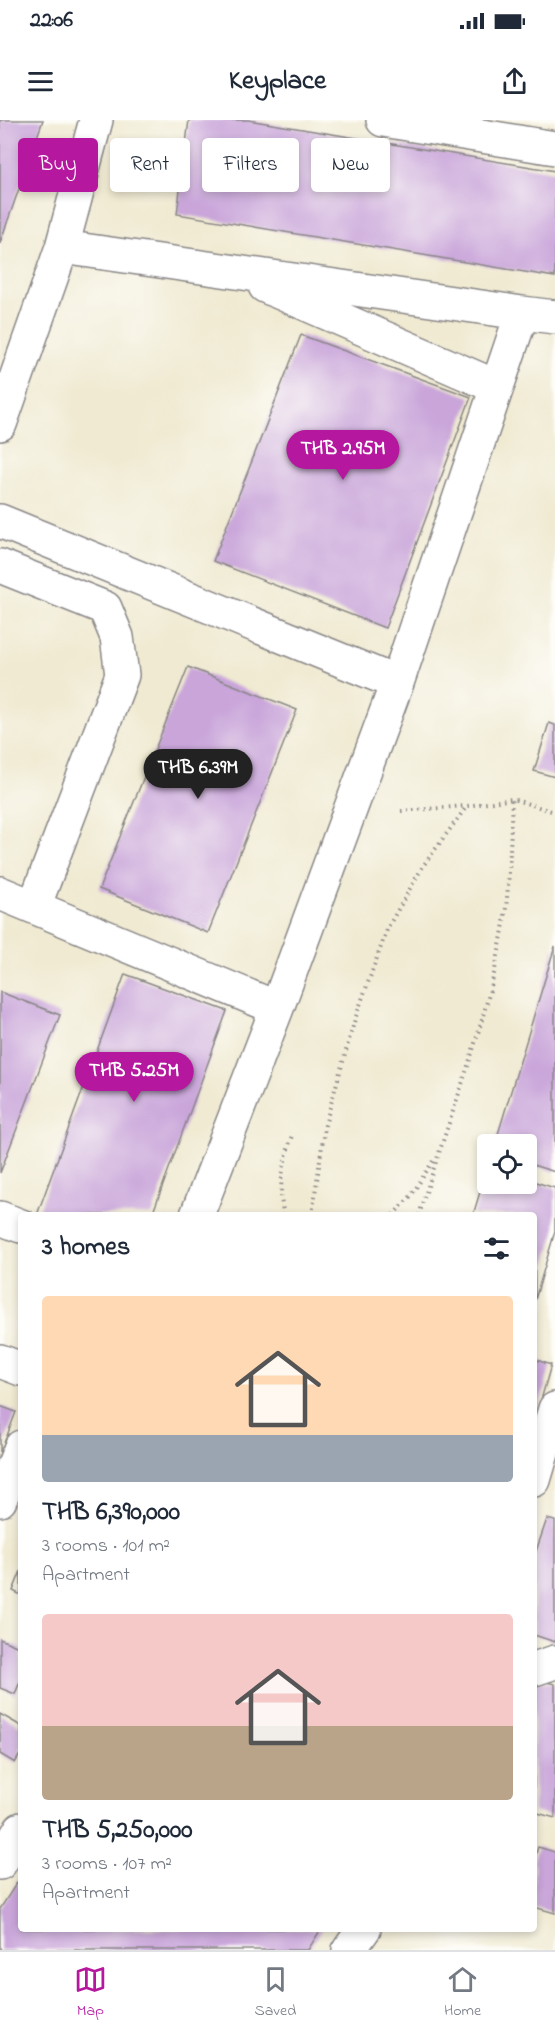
<!DOCTYPE html>
<html lang="en">
<head>
<meta charset="utf-8">
<style>
  :root { --surface:#fff; --page:#f6f6f7; --text:#1f2937; --muted:#747a83; --line:#e0e1e3; --accent:#b5179e }
  body { margin:0; font-family:"Indie Flower",sans-serif; background:var(--page); color:var(--text); height:100vh; display:flex; flex-direction:column; font-size:22px; white-space:nowrap }
  * { box-sizing:border-box; margin:0 }
  p { font-size:20px; color:var(--muted) }
  .icon { flex:none; width:33px; height:33px; fill:none; stroke:currentColor; stroke-width:2; stroke-linecap:round; stroke-linejoin:round }
  .map { position:relative; flex:1; overflow:hidden }
  .sheet { position:absolute; left:18px; top:1092px; width:519px; height:720px; display:flex; flex-direction:column; background:var(--surface); border-radius:6px; box-shadow:0 3px 9px #0003 }
  .sheet>* { flex:none }
  .hud { position:absolute; left:18px; top:18px; width:519px; height:54px; display:flex; gap:12px }
  .fabs { position:absolute; left:477px; top:1014px; display:grid; gap:12px }
  .fabs a { display:grid; place-items:center; width:60px; height:60px; border-radius:6px; background:var(--surface); box-shadow:0 3px 9px #0003; font-size:30px }
  .price { position:absolute; translate:-50% -51px; padding:0 14px; border-radius:21px; background:var(--accent); color:#fff; font-size:20px; line-height:39px; filter:drop-shadow(0 2px 3px #0008) }
  .price::after { content:''; position:absolute; left:50%; top:36px; width:18px; height:14px; margin-left:-9px; background:inherit; clip-path:polygon(0 0,100% 0,50% 100%) }
  .price.active { background:#222; color:#fff }
  ul { padding:0; list-style:none }
  li { display:grid; align-content:center; gap:12px; height:318px; padding:0 24px }
  li span { display:grid; place-items:center; height:186px; border-radius:6px; color:#555 }
  li>.icon { margin-inline-start:auto }
  span .icon { width:108px; height:108px; fill:#fffc; stroke-width:1 }
  li b { font-size:26px }
  h2 { display:flex; justify-content:space-between; align-items:center; height:72px; padding:0 24px; font-size:26px }
  .pill { padding:0 21px; border-radius:6px; background:var(--surface); box-shadow:0 3px 9px #0003; font-size:21px; line-height:54px }
  .pill.active { background:var(--accent); color:#fff }
  .status { display:flex; justify-content:space-between; align-items:center; height:42px; padding:0 30px; background:var(--surface); direction:ltr }
  .status svg { height:16px; fill:currentColor }
  header { display:flex; justify-content:space-between; align-items:center; height:78px; padding:0 24px; background:var(--surface); font-size:27px; font-weight:800 }
  .tab-bar { display:flex; justify-content:space-around; align-items:center; height:84px; border-top:2px solid var(--line); background:var(--surface); font-size:16px; color:var(--muted) }
  .tab-bar a { display:grid; justify-items:center; gap:3px }
  .tab-bar .active { color:var(--accent) }
  .map>svg:first-child { display:block }
  .building { fill:#c9a5da }
  .lines { fill:none; stroke-linecap:round; stroke-linejoin:round }
  .minor-casing { stroke:#898686; stroke-width:36 }
  .path { stroke:#898686; stroke-width:4; stroke-dasharray:1.5 4.5; stroke-linecap:butt }
  .minor { stroke:#fff; stroke-width:33 }
</style>
</head>
<body>
<div class="status"><b>22:06</b><svg viewBox="0 0 49 12"><path d="M0 12V9h3v3zM5 12V6h3v6zM10 12V3h3v9zM15 12V0h3v12zM26 1h20v11H26zM47 4h2v5h-2z"/></svg></div>
<header><svg class="icon" aria-label="menu" viewBox="0 0 24 24"><path d="M4 6h16M4 12h16M4 18h16"/></svg>Keyplace<svg class="icon" aria-label="share" viewBox="0 0 24 24"><path d="M12 15V3M7 8l5-5 5 5M5 13v7h14v-7"/></svg></header>
<div class="map">
<svg width="555" height="1830" viewBox="0 0 555 1830">
  <rect width="100%" height="100%" fill="#fdfcf7"/>
  <filter id="ink" filterUnits="userSpaceOnUse"><feTurbulence type="fractalNoise" baseFrequency=".0167" numOctaves="2"/><feDisplacementMap in="SourceGraphic" scale="12" xChannelSelector="R" yChannelSelector="G"/><feConvolveMatrix kernelMatrix="1 2 1 2 8 2 1 2 1" color-interpolation-filters="sRGB"/></filter>
  <filter id="wash" filterUnits="userSpaceOnUse"><feTurbulence type="fractalNoise" baseFrequency=".008" numOctaves="4" result="noise"/><feDisplacementMap in="SourceGraphic" scale="24" xChannelSelector="R" yChannelSelector="G"/><feGaussianBlur stdDeviation="1.35" result="paint"/><feColorMatrix in="noise" values="0 0 0 0 0 0 0 0 0 0 0 0 0 0 0 0 0 1.4 0 .05"/><feComposite in="paint" operator="in"/></filter>
  <g filter="url(#wash)">
    <rect width="100%" height="100%" fill="#f0ead2"/>
    <g id="blocks">
      <!-- building -->
      <path class="building" d="M0,0H43L0,123Z
        M189,0H248L555,51V157L177,94Z
        M301,215L471,277L385,508L213,441Z
        M188,547L297,590L208,813L99,769Z
        M549,603L555,605V657L534,651Z
        M555,826V1052L526,1043V1024H495Z
        M125,854L227,891L152,1095H37Z
        M0,872L60,895L0,1053Z
        M487,1049L488,1064H526V1059L555,1068V1111L535,1180L534,1095H473Z
        M534,1239L551,1245L535,1301H534Z
        M0,1286L16,1292L0,1334Z
        M547,1399L555,1401V1522L534,1515V1437Z
        M21,1451V1475L13,1471Z
        M0,1519L21,1528V1559L15,1574L0,1568Z
        M534,1559L555,1564V1698L534,1692Z
        M0,1594L21,1606V1633L15,1643L0,1634Z
        M538,1727L555,1732V1793L534,1787V1740Z
        M21,1756V1809H321L308,1830H0V1789Z"/>
    </g>
  </g>
  <g filter="url(#ink)">
    <use href="#blocks" fill-opacity="0" stroke="#898686" stroke-width="1.5"/>
    <g class="lines">
      <defs>
        <path id="minor" d="M383,0L555,28
          M62,127L522,193
          M265,166L497,267
          M0,304L62,127L96,0
          M0,401L397,563L277,888L0,773
          M0,446L105,488L117,517L122,555L34,787
          M397,563L522,193L555,197
          M197,1095L277,888
          M0,1098L21,1106
          M0,1241L21,1249
          M534,1360L555,1289
          M0,1380L21,1327
          M534,1549L555,1542
          M0,1743L21,1709
          M349,1830L364,1809"/>
      </defs>
      <!-- minor casing -->
      <use href="#minor" class="minor-casing"/>
      <!-- path -->
      <path class="path" d="M401,691L466,686
        M284,1095C277,1067 284,1042 292,1015
        M312,1095L325,1005L355,899L388,807L423,746L467,686L512,679
        M393,1095L411,1076L433,1041
        M419,1095C447,1003 485,910 502,815C510,770 510,724 512,679L555,692"/>
      <!-- minor -->
      <use href="#minor" class="minor"/>
    </g>
  </g>
</svg>
<div class="fabs">
<a><svg class="icon" aria-label="locate" viewBox="0 0 24 24"><circle cx="12" cy="12" r="6"/><path d="M12 2v4M12 18v4M2 12h4M18 12h4"/></svg></a>
</div>
<b class="price" style="left:343px;top:361px">THB 2.95M</b>
<b class="price active" style="left:198px;top:680px">THB 6.39M</b>
<b class="price" style="left:134px;top:983px">THB 5.25M</b>
<div class="hud">
<a class="pill active">Buy</a>
<a class="pill">Rent</a>
<a class="pill">Filters</a>
<a class="pill">New</a>
</div>
<section class="sheet">
<h2>3 homes<svg class="icon" aria-label="filters" viewBox="0 0 24 24"><path d="M4 7h16M4 17h16"/><circle cx="9" cy="7" r="2"/><circle cx="15" cy="17" r="2"/></svg></h2>
<ul>
<li><span style="background:linear-gradient(#ffd9b3 75%,#9aa5b1 0)"><svg class="icon" aria-label="home" viewBox="0 0 24 24"><path d="M3 11l9-7 9 7M6 9v11h12V9"/></svg></span><div><b>THB 6,390,000</b><p>3 rooms · 101 m²</p><p>Apartment</p></div></li>
<li><span style="background:linear-gradient(#f6c9c9 60%,#b9a48a 0)"><svg class="icon" aria-label="home" viewBox="0 0 24 24"><path d="M3 11l9-7 9 7M6 9v11h12V9"/></svg></span><div><b>THB 5,250,000</b><p>3 rooms · 107 m²</p><p>Apartment</p></div></li>
</ul>
</section>
</div>
<nav class="tab-bar">
<a class="active"><svg class="icon" aria-label="map" viewBox="0 0 24 24"><path d="M3 6l6-2 6 2 6-2v14l-6 2-6-2-6 2zM9 4v14M15 6v14"/></svg>Map</a>
<a><svg class="icon" aria-label="saved" viewBox="0 0 24 24"><path d="M7 4h10v16l-5-4-5 4z"/></svg>Saved</a>
<a><svg class="icon" aria-label="home" viewBox="0 0 24 24"><path d="M3 11l9-7 9 7M6 9v11h12V9"/></svg>Home</a>
</nav>
</body>
</html>
